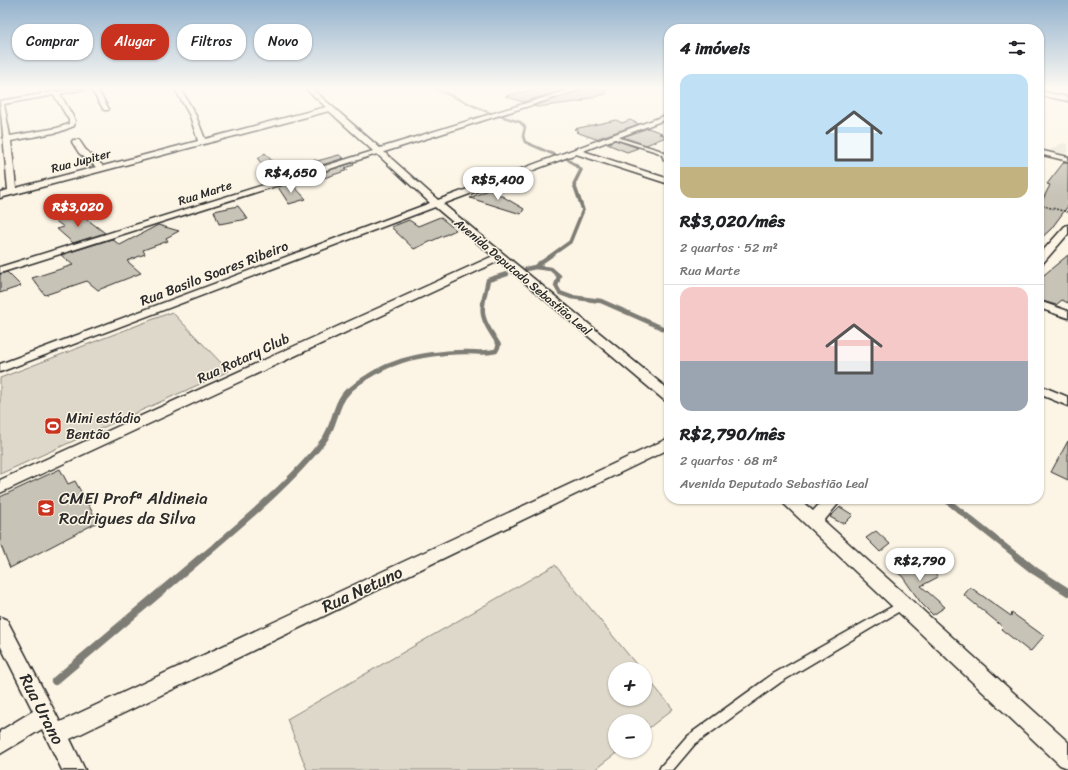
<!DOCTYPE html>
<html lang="pt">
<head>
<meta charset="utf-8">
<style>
  :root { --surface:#fff; --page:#f6f6f6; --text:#202124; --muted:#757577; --line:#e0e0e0; --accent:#c8321e }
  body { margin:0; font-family:Sriracha,sans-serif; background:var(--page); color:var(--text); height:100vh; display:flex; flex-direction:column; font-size:15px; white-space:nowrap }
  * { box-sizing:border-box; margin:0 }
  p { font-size:13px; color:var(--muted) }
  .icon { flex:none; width:22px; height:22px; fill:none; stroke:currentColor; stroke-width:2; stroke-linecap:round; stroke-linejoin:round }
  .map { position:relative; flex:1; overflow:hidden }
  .details { position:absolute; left:664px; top:24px; width:380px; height:480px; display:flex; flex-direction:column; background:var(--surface); border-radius:16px; box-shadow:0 1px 3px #0004 }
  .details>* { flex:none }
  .top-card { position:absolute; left:12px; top:24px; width:380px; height:36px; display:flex; gap:8px }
  .fabs { position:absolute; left:608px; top:662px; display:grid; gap:8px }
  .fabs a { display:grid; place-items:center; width:44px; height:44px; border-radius:50%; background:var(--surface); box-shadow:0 1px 3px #0004; font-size:20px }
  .price { position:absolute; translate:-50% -34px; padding:0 9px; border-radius:14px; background:#fff; color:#222; font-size:13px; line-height:26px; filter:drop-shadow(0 1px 2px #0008) }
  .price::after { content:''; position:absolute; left:50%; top:24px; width:12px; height:9px; margin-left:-6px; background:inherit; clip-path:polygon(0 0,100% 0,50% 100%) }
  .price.active { background:var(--accent); color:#fff }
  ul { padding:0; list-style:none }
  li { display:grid; align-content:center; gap:8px; height:212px; padding:0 16px }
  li+li { border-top:1px solid var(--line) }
  li span { display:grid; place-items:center; height:124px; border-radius:12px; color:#555 }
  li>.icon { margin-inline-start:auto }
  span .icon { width:72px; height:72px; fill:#fffc; stroke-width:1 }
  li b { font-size:17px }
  h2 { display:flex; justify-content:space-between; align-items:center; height:48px; padding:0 16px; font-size:17px }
  .chip { padding:0 14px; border-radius:16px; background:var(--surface); box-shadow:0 1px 3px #0004; font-size:14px; line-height:36px }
  .chip.active { background:var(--accent); color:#fff }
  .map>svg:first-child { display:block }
  .built { fill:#ece6d7 }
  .green { fill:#ded8ca; stroke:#84827a }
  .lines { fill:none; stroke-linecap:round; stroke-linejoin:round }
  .stream-far4 { stroke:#7d7b74; stroke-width:2.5 }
  .stream-far3 { stroke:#7d7b74; stroke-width:3.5 }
  .stream-far2 { stroke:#7d7b74; stroke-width:4.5 }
  .stream-far1 { stroke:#7d7b74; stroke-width:6 }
  .stream { stroke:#7d7b74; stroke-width:8 }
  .building { fill:#c8c3b7; stroke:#2b2b2b }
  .lane-casing { stroke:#2b2b2b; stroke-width:3 }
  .street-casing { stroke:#2b2b2b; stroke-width:3 }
  .path { stroke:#2b2b2b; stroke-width:1.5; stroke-dasharray:2 1.5; stroke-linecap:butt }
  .lane { fill:#fcf5e5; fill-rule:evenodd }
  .street { fill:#fcf5e5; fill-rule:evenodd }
  .labels { text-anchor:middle; stroke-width:3; stroke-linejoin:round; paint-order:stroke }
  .far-street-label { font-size:12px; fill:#2b2b2b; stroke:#fcf5e5 }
  .street-label { font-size:14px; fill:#2b2b2b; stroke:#fcf5e5 }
  .poi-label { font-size:14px; fill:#2b2b2b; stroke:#fcf5e5; text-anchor:start }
  .near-poi-label { font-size:17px; fill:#2b2b2b; stroke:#fcf5e5; text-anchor:start }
  .near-street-label { font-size:17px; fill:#2b2b2b; stroke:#fcf5e5 }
</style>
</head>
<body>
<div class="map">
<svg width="1068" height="770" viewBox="0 0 1068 770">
  <rect width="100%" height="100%" fill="#fcf5e5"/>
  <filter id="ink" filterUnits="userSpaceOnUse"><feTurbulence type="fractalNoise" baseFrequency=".025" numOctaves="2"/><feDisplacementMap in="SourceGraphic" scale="8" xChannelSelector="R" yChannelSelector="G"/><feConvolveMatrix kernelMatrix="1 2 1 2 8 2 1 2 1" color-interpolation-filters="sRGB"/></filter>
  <g filter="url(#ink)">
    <!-- built -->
    <path class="built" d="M1062,143L1068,144V152L1062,155L1048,151Z"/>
    <!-- green -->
    <path class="green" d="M172,312L229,371L0,474V378Z
      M555,565L640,669H615V699H645V675L673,709L645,731V721H615V751H619L594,770H307L287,719Z"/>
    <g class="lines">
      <!-- stream-far4 -->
      <path class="stream-far4" d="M436,89L490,113
        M500,116L520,122L525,127L523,136L525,142L555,155
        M567,159L575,165"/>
      <!-- stream-far3 -->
      <path class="stream-far3" d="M539,264L570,242L583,210L574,184L581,170L574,164"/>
      <!-- stream-far2 -->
      <path class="stream-far2" d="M535,267L551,269L559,276L556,286L560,293L571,297L601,301L669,331
        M526,269L535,267L540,263
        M347,392C382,361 419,353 466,352C478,352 483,354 496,351L499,345C479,314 480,316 488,280L507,274"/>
      <!-- stream-far1 -->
      <path class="stream-far1" d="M945,499L1018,557
        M202,557C242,523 292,482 324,440C335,426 335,403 348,391"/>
      <!-- stream -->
      <path class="stream" d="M1016,556L1035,571L1068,592
        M55,681L203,556"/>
    </g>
    <!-- building -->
    <path class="building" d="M537,89H568L523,102L505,96Z
      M582,89H606V94L582,100L584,101L537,107L533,106L579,91Z
      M616,120L622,123L630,120L639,124L596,139L576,132L579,131L574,129Z
      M648,128L662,133L659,134L668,136L646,145L623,137Z
      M615,140L638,148L627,152L607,144Z
      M265,153L286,177L273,180L258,159Z
      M339,155L344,158L306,170L295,163L316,160L317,161Z
      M1064,162H1068V206L1051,229L1039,240V207L1050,185L1047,184Z
      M352,163L354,165L345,168L348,170L321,179L314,175Z
      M291,183L306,199L289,204L278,187Z
      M490,189L524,209L521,214L470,198Z
      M238,206L248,219L219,224L214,211Z
      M79,213L105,233L73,243L57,229L64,227L54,220Z
      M440,217L456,230L414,249L391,227L409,220L418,226Z
      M158,225L179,231L166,238L168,241L143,250L145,254L127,261L141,273L98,290L87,281L45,295L32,278L73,265L61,255L112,239L120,245Z
      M1068,255V303L1062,300L1056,305L1039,300V279Z
      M7,272L21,286L0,293V274Z
      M1068,441V480L1051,472Z
      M60,469L68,484L75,481L98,522L10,568L0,543V497Z
      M840,507L853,515L845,523H841L830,517Z
      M876,531L890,544L880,552L866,538Z
      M914,557L927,564L938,577L921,586L945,607L933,615L921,603L902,576L892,569Z
      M970,587L1011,616L1012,613L1044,636L1030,652L1001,629L1003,627L964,595Z"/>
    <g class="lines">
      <defs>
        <path id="lane" d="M39,89H42L46,96H44Z
          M613,136L659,150L665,153L667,158L669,159V162L664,160L662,155L657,152L612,138L611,137Z
          M902,601L905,602L907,605L905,608L781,682L695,744L673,770H659L661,766L687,736L773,674Z"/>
        <path id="street" d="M73,89H84L60,94L75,120L74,126L59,132L11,141L16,188L96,167L79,153L72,142L73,140H79L85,149L103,166L198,141L190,116L175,89H181L196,116L205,139L326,107L306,89H312L380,148L572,89H580L579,90L384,152L438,200L669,114V118L583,151L669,179V184L576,154L443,204L669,390V401L664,400L499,261L0,493V480L493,256L435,207L0,372V364L430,203L377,154L0,273V267L373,151L329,111L0,198V192L8,190L0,101ZM54,95L69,120V124L57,128L10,136L4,104Z
          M91,89H97L109,109L108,110H104Z
          M1039,91L1068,97V101L1039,95Z
          M1039,150L1068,157V161L1039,154Z
          M1068,225V234L1043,263L1039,264V255L1065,226Z
          M1039,301L1068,311V318L1039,308Z
          M1039,385L1068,397V406L1039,394Z
          M669,438V449L70,739L85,770H62L42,729L0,754V731L33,711L0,645V617L7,620L60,722Z
          M781,499H799L813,511L824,499H842L824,521L1068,742V768L1060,765L783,503Z"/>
      </defs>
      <!-- lane casing -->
      <use href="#lane" class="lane-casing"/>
      <!-- street casing -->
      <use href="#street" class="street-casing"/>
      <!-- path -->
      <path class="path" d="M1039,205L1068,212"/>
      <!-- lane -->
      <use href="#lane" class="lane"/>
      <!-- street -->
      <use href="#street" class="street"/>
    </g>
  </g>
  <!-- sky -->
  <linearGradient id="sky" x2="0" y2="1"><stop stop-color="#93b2cd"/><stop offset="0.45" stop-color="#fefaf3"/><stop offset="1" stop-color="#fefaf3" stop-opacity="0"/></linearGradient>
  <rect width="1068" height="196" fill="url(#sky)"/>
  <!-- icons -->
  <defs>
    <symbol id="stadium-square" viewBox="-11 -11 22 22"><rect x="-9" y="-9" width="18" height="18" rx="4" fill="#c8321e" stroke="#fcf5e5"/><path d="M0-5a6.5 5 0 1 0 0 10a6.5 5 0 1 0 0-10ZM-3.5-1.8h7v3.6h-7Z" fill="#fff"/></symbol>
    <symbol id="school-square" viewBox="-11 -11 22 22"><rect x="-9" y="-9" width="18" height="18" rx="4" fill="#c8321e" stroke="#fcf5e5"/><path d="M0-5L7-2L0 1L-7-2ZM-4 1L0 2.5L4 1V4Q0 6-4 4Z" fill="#fff"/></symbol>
  </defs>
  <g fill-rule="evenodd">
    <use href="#stadium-square" x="43" y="416" width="20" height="20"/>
    <use href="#school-square" x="36" y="498" width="20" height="20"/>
  </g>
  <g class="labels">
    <!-- far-street labels -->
    <g class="far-street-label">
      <text transform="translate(81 161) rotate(-15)" y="4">Rua Jupiter</text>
      <text transform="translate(205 193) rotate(-18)" y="4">Rua Marte</text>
      <text transform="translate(523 277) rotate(40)" y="4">Avenida Deputado Sebastião Leal</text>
    </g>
    <!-- street labels -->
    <g class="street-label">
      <text transform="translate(214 273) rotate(-21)" y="5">Rua Basilo Soares Ribeiro</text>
      <text transform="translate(243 358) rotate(-25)" y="5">Rua Rotary Club</text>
    </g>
    <!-- poi labels -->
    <g class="poi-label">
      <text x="66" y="423">Mini estádio<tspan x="66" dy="16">Bentão</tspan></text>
    </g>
    <!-- near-poi labels -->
    <g class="near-poi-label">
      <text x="59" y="504">CMEI Profª Aldineia<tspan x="59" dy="20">Rodrigues da Silva</tspan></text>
    </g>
    <!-- near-street labels -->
    <g class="near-street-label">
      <text transform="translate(362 589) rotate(-25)" y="6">Rua Netuno</text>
      <text transform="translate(42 709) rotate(63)" y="6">Rua Urano</text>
    </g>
  </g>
</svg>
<div class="fabs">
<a>+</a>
<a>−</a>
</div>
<b class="price" style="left:291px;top:194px">R$4,650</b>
<b class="price" style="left:498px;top:201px">R$5,400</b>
<b class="price active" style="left:78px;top:228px">R$3,020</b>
<b class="price" style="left:920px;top:582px">R$2,790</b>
<div class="top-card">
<a class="chip">Comprar</a>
<a class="chip active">Alugar</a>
<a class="chip">Filtros</a>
<a class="chip">Novo</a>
</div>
<section class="details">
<h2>4 imóveis<svg class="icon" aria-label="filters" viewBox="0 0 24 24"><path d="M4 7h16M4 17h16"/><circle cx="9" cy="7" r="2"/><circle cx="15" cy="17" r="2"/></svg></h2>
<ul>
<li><span style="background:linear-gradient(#bfe0f5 75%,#c2b280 0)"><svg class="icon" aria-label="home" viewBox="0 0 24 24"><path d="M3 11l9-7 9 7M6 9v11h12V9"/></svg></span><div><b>R$3,020/mês</b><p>2 quartos · 52 m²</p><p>Rua Marte</p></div></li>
<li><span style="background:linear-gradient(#f6c9c9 60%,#9aa5b1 0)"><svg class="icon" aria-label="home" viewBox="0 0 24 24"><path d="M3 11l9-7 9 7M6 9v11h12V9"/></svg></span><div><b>R$2,790/mês</b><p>2 quartos · 68 m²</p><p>Avenida Deputado Sebastião Leal</p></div></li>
</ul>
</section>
</div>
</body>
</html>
